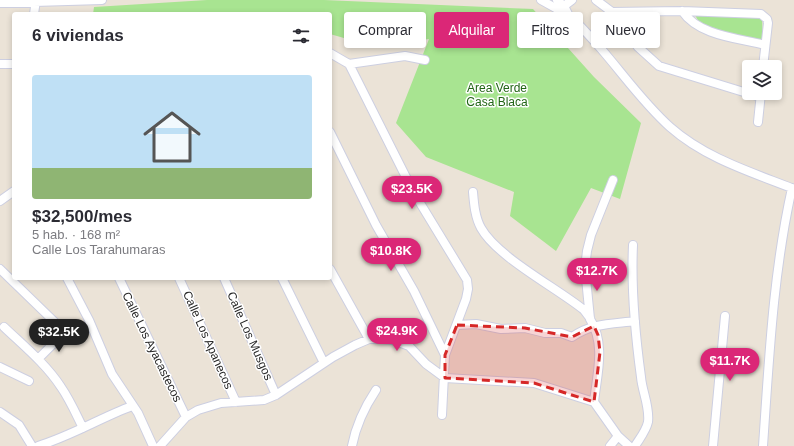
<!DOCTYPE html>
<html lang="es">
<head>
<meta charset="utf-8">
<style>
  :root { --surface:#fff; --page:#f7f7f7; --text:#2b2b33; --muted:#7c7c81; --line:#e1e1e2; --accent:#db2777 }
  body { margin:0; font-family:Arial,sans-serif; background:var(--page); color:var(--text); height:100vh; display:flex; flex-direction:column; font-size:15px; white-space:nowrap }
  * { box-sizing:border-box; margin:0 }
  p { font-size:13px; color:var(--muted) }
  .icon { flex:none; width:22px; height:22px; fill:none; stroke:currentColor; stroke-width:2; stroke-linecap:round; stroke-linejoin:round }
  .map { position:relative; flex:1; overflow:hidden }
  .drawer { position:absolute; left:12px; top:12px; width:320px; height:268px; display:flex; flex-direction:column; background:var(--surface); border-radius:4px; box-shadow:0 2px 6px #0003 }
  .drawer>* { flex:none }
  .guide { position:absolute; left:344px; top:12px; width:380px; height:36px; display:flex; gap:8px }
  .buttons { position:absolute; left:742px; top:60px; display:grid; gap:8px }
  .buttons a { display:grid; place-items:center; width:40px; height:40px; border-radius:4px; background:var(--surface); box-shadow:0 2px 6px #0003; font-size:20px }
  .price { position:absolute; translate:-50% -34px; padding:0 9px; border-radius:14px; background:var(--accent); color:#fff; font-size:13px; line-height:26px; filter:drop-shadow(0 1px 2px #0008) }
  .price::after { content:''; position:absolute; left:50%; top:24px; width:12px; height:9px; margin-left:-6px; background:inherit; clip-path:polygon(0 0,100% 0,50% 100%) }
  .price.active { background:#222; color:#fff }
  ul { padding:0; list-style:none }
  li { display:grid; align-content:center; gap:8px; height:212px; padding:0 20px }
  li+li { border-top:1px solid var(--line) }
  li span { display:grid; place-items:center; height:124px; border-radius:4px; color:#555 }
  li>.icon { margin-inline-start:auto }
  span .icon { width:72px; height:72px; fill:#fffc; stroke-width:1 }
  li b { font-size:17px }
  h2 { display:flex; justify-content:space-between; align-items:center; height:48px; padding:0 20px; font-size:17px }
  .tag { padding:0 14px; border-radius:4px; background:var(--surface); box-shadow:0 2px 6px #0003; font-size:14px; line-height:36px }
  .tag.active { background:var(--accent); color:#fff }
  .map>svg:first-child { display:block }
  .green { fill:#a8e491 }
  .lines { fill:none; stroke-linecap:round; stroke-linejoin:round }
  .minor-casing { stroke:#cdcfe1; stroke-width:10 }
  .minor { stroke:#fff; stroke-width:8 }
  .marked { fill:#d62828; fill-opacity:0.2; stroke:#d62828; stroke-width:3; stroke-dasharray:8 5; stroke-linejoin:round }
  .labels { text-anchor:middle; stroke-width:3; stroke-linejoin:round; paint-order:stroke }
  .park-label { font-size:12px; fill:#226516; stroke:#fff }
  .street-label { font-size:12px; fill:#272727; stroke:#fff }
</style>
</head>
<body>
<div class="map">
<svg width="794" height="446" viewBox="0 0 794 446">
  <rect width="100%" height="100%" fill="#ebe3d7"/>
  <!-- green -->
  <path class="green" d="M207,0H324L533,9L594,77L641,123L620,199L591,188L556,251L510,216L514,192L426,157L396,123L429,39L375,47L330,34V14H93L94,7Z
    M695,15L762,16L763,43L701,26Z"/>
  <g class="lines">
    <defs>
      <path id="minor" d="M541,0C550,5 559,10 568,15C578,22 587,34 596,43C621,71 642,102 670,127C705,158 751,172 794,189
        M557,0L564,6L569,16
        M596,0L612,12L638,47L659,66L760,97
        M0,3L102,0
        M560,9L572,0
        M682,11C699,36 738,38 765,45
        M612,12L682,11L761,14L767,19L768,23L763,67
        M34,14L36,0
        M330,53L349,64L405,56L425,60
        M0,64H14
        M349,64L414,193L467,280L468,289L466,299L445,355
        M758,122L761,93
        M330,132L376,225L414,291L445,355L442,415
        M473,192C474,204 475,217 481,228C497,257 557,288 584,310L590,318
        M0,201L14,191
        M633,245C631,289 635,333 641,377C642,391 650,407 648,422C646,431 640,438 635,446
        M0,269L65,332L38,359
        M330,269L369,339
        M67,278L89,320L112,374L138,413L153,446
        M119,278L186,417
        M179,278L236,402
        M224,278L276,395
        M282,278L324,363
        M457,325L476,324L501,329L525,328L545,333H561L572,337C592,323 611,324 635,321
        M4,327C24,346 46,364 61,387C70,400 76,414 83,428
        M0,367L29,381
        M594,402C597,374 606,344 590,319L585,268L587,251L591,235L613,180
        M0,412L19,425L32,446
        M38,446C71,436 100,418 132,406
        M160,446L186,417L198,410L221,403L264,400L276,395L333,357L355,345L369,339H382L393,340L409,346L426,364L445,378L534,383L594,402L618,436L629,446
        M352,446C356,425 364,408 376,390
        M610,446L618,436
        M713,446L725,316
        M763,446C769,360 773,273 792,188"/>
    </defs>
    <!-- minor casing -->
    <use href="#minor" class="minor-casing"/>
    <!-- minor -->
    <use href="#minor" class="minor"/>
  </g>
  <!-- marked area -->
  <path class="marked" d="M457,325L525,328L572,337L594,326L598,335L600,352L594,402L534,383L445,378V355Z"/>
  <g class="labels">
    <!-- park labels -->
    <g class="park-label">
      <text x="497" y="92">Area Verde<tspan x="497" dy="14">Casa Blaca</tspan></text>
    </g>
    <!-- street labels -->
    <g class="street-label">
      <text transform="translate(250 336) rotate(66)" y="4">Calle Los Musgos</text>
      <text transform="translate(208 340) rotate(66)" y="4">Calle Los Apanecos</text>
      <text transform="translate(152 347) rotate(64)" y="4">Calle Los Ayacastecos</text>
    </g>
  </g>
</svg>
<div class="buttons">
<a><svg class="icon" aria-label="layers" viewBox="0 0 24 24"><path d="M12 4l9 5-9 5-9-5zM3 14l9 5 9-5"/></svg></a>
</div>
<b class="price" style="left:412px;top:210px">$23.5K</b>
<b class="price" style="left:391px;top:272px">$10.8K</b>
<b class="price" style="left:597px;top:292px">$12.7K</b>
<b class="price" style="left:397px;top:352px">$24.9K</b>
<b class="price active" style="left:59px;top:353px">$32.5K</b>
<b class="price" style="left:730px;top:382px">$11.7K</b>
<div class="guide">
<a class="tag">Comprar</a>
<a class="tag active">Alquilar</a>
<a class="tag">Filtros</a>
<a class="tag">Nuevo</a>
</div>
<section class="drawer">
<h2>6 viviendas<svg class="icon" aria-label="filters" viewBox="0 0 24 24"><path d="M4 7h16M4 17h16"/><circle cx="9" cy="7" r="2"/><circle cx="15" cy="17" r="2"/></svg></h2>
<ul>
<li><span style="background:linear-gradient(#bfe0f5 75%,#8fb573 0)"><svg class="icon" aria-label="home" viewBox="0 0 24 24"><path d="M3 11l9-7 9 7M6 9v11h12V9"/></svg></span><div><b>$32,500/mes</b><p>5 hab. · 168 m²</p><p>Calle Los Tarahumaras</p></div></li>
</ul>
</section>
</div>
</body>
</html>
